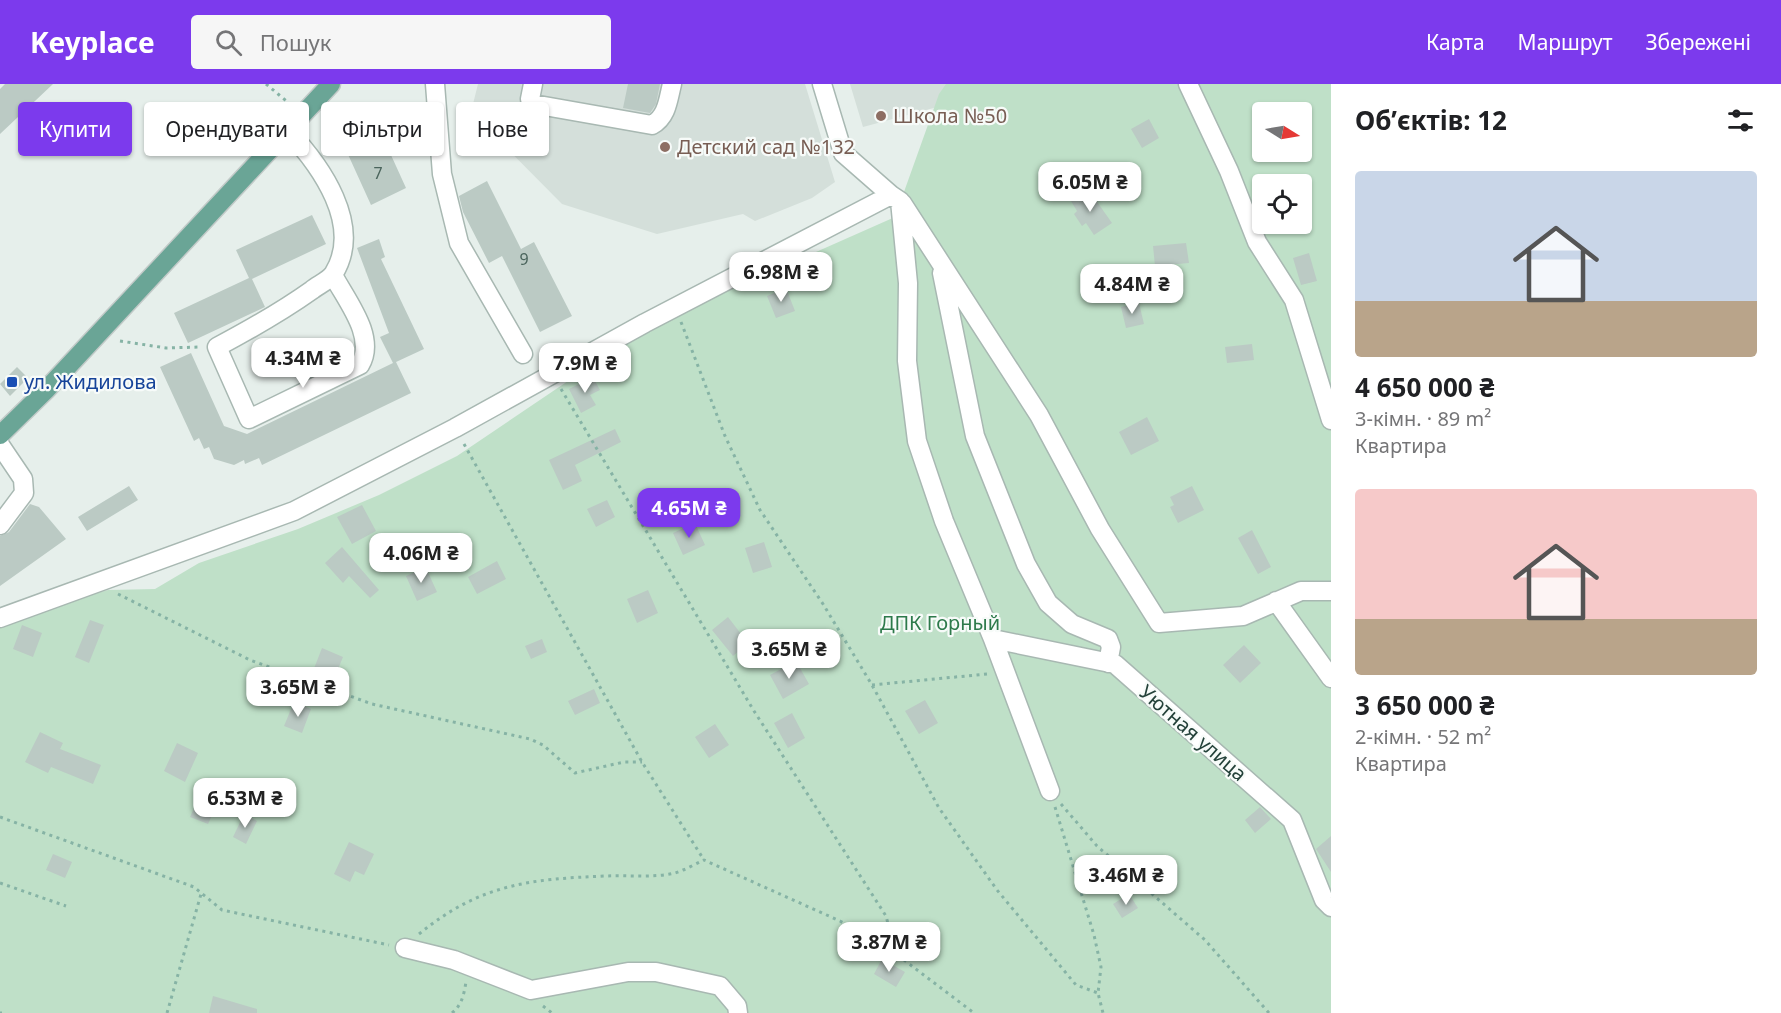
<!DOCTYPE html>
<html lang="uk">
<head>
<meta charset="utf-8">
<style>
  :root { --surface:#fff; --page:#f6f6f6; --text:#202124; --muted:#757577; --accent:#7c3aed }
  body { margin:0; font-family:"Noto Sans",sans-serif; background:var(--page); color:var(--text); height:100vh; display:flex; flex-direction:column; font-size:22px; white-space:nowrap }
  * { box-sizing:border-box; margin:0 }
  p { font-size:20px; color:var(--muted) }
  .icon { flex:none; width:33px; height:33px; fill:none; stroke:currentColor; stroke-width:2; stroke-linecap:round; stroke-linejoin:round }
  .map { position:relative; flex:1; overflow:hidden }
  .panel { display:flex; flex-direction:column; background:var(--surface); width:450px }
  .panel>* { flex:none }
  .top-card { position:absolute; left:18px; top:18px; width:570px; height:54px; display:flex; gap:12px }
  .needle { width:39px; rotate:101deg }
  .buttons { position:absolute; left:1252px; top:18px; display:grid; gap:12px }
  .buttons a { display:grid; place-items:center; width:60px; height:60px; border-radius:6px; background:var(--surface); box-shadow:0 2px 4px #0004; font-size:30px }
  .price { position:absolute; translate:-50% -51px; padding:0 14px; border-radius:12px; background:#fff; color:#222; font-size:20px; line-height:39px; filter:drop-shadow(0 2px 3px #0008) }
  .price::after { content:''; position:absolute; left:50%; top:36px; width:18px; height:14px; margin-left:-9px; background:inherit; clip-path:polygon(0 0,100% 0,50% 100%) }
  .price.selected { background:var(--accent); color:#fff }
  ul { padding:0; list-style:none }
  li { display:grid; align-content:center; gap:12px; height:318px; padding:0 24px }
  li span { display:grid; place-items:center; height:186px; border-radius:6px; color:#555 }
  li>.icon { margin-inline-start:auto }
  span .icon { width:108px; height:108px; fill:#fffc; stroke-width:1 }
  li b { font-size:26px }
  h2 { display:flex; justify-content:space-between; align-items:center; height:72px; padding:0 24px; font-size:26px }
  .pill { padding:0 21px; border-radius:6px; background:var(--surface); box-shadow:0 2px 4px #0004; font-size:21px; line-height:54px }
  .pill.selected { background:var(--accent); color:#fff }
  header { display:flex; align-items:center; gap:36px; box-sizing:border-box; height:84px; padding:0 30px; background:var(--accent); color:#fff }
  header strong { font-size:28px }
  nav { display:flex; gap:33px; margin-inline-start:auto; font-size:21px }
  .search { width:420px; height:54px; background:var(--page); display:flex; align-items:center; gap:15px; box-sizing:border-box; padding:0 21px; border-radius:6px; color:var(--muted); font-size:22px }
  main { display:flex; flex:1; min-height:0 }
  .map>svg:first-child { display:block }
  .built { fill:#d4dfda }
  .green { fill:#bfe0c8; fill-rule:evenodd }
  .building { fill:#bbcac4 }
  .lines { fill:none; stroke-linecap:round; stroke-linejoin:round }
  .minor-casing { stroke:#a8b8b2; stroke-width:21 }
  .major-casing { stroke:#c2cac8; stroke-width:21 }
  .path { stroke:#86b3a5; stroke-width:3; stroke-dasharray:3 4.5; stroke-linecap:butt }
  .minor { stroke:#fff; stroke-width:18 }
  .major { stroke:#6aa596; stroke-width:18 }
  .education-dot { fill:#8d6e63; stroke:#f7fbf9; stroke-width:2 }
  .transit-dot { fill:#1a4fb4; stroke:#f7fbf9; stroke-width:2 }
  .labels { text-anchor:middle; stroke-width:4.5; stroke-linejoin:round; paint-order:stroke }
  .number-label { font-size:16px; fill:#4a645c }
  .education-label { font-size:20px; fill:#785e54; stroke:#f7fbf9; text-anchor:start }
  .transit-label { font-size:20px; fill:#164399; stroke:#f7fbf9; text-anchor:start }
  .park-label { font-size:20px; fill:#2d7a4b; stroke:#f7fbf9 }
  .street-label { font-size:20px; fill:#24423a; stroke:#f7fbf9 }
</style>
</head>
<body>
<header>
<strong>Keyplace</strong>
<div class="search"><svg class="icon" aria-label="search" viewBox="0 0 24 24"><circle cx="10" cy="10" r="6"/><path d="M15 15l6 6"/></svg>Пошук</div>
<nav><a>Карта</a><a>Маршрут</a><a>Збережені</a></nav>
</header>
<main>
<div class="map">
<svg width="1331" height="929" viewBox="0 0 1331 929">
  <rect width="100%" height="100%" fill="#e6efeb"/>
  <!-- built -->
  <path class="built" d="M478,0H805L835,98L812,114L755,137L743,130L657,150L562,120L471,28Z
    M850,0H956L941,22L863,43Z"/>
  <!-- green -->
  <path class="green" d="M946,0H1331V929H0V537L108,506L155,505L199,479L298,445L379,411L457,372L611,268L676,230L895,133L939,10ZM1263,28H1302V68H1263ZM1263,100H1302V140H1263Z"/>
  <!-- building -->
  <path class="building" d="M5,0H53L0,50V5Z
    M628,0H660L656,20L650,29L623,24Z
    M1149,35L1159,54L1142,64L1131,45Z
    M376,38L406,104L371,121L341,55Z
    M487,97L521,165L534,158L572,232L540,248L502,172L489,179L463,128L459,112Z
    M1088,105L1112,139L1094,151L1086,139L1082,142L1074,130L1077,127L1071,117Z
    M312,131L326,160L252,195L265,223L188,259L174,229L249,194L236,166Z
    M379,155L385,173L381,175L424,265L396,278L411,309L262,381L259,374L245,380L244,376L234,381L214,375L209,363L204,365L199,354L194,357L160,283L191,269L224,342L247,350L393,279L380,253L389,249L357,164Z
    M1186,159L1189,179L1155,182L1153,162Z
    M1309,169L1317,197L1301,201L1293,174Z
    M786,204L795,227L776,234L767,212Z
    M1139,219L1144,240L1126,244L1121,223Z
    M1252,260L1254,276L1227,279L1225,263Z
    M17,283L28,294L10,312L0,300Z
    M593,293L600,306L590,311L596,321L581,329L569,305Z
    M1147,333L1159,357L1131,371L1119,348Z
    M615,345L621,358L575,381L582,397L563,406L549,376Z
    M129,402L138,416L87,447L78,433Z
    M1192,402L1204,426L1178,439L1170,423L1174,421L1170,413Z
    M607,416L615,433L596,443L587,425Z
    M30,420L39,423L66,455L0,502V452L9,448Z
    M362,421L376,447L352,460L337,433Z
    M695,439L705,461L683,471L673,449Z
    M1252,446L1271,483L1258,490L1238,454Z
    M764,458L772,483L753,489L745,464Z
    M342,463L379,506L370,514L349,492L343,499L325,479Z
    M497,477L506,495L477,510L468,493Z
    M422,485L423,488L427,486L437,508L417,517L406,492Z
    M648,506L658,529L637,539L627,515Z
    M728,533L748,559L733,572L712,546Z
    M90,536L104,541L89,579L75,573Z
    M22,541L42,549L33,573L13,565Z
    M542,555L547,568L531,575L525,562Z
    M1244,561L1261,579L1240,599L1223,581Z
    M322,564L343,573L334,595L313,587Z
    M796,577L809,600L783,615L770,591Z
    M594,605L600,619L575,631L568,617Z
    M925,616L938,639L919,650L905,627Z
    M294,618L311,625L302,649L284,642Z
    M792,629L805,654L788,664L774,639Z
    M715,640L729,661L709,674L695,653Z
    M40,648L63,659L60,665L101,681L93,700L51,683L48,689L25,678Z
    M177,659L198,669L185,698L164,687Z
    M203,704L221,712L208,740L190,733Z
    M1260,723L1271,735L1255,749L1245,736Z
    M244,730L257,737L246,760L233,753Z
    M1331,752V788L1316,765Z
    M349,758L374,770L364,791L355,787L350,798L334,790Z
    M53,770L72,778L65,794L46,786Z
    M1129,810L1138,824L1122,834L1113,820Z
    M882,875L905,888L896,903L874,890Z
    M213,912L257,925V929H209Z"/>
  <g class="lines">
    <defs>
      <path id="minor" d="M435,0L442,90L459,159L523,270
        M533,0L530,15L533,20L652,41C667,33 668,16 672,0
        M822,0L843,69L891,111
        M1188,0L1229,87L1257,158L1294,216L1331,336
        M288,47C321,82 363,141 334,189C330,196 318,201 312,206C281,228 251,245 217,263L249,335L360,281C377,253 346,216 333,191
        M902,119L1039,331L1100,445L1159,539L1243,532L1301,507H1331
        M942,189L975,352L1026,480L1048,519L1072,540L1108,555L1111,563L1108,579
        M0,361L23,395L24,409L0,441
        M1276,517L1331,594
        M0,534L294,427L455,344L645,239L891,111L900,117L908,199L907,277L917,357L944,437L993,555L1050,707
        M993,555L1115,580L1292,736L1324,816L1331,823
        M405,864L454,876L531,906L628,888H656L720,902L737,922L738,929"/>
      <path id="major" d="M0,351L46,306L331,0"/>
    </defs>
    <!-- minor casing -->
    <use href="#minor" class="minor-casing"/>
    <!-- major casing -->
    <use href="#major" class="major-casing"/>
    <!-- path -->
    <path class="path" d="M266,0L290,20
      M681,238L725,352L760,426L823,520L872,601L939,724L997,806L1076,901L1098,909
      M120,257L166,264L200,263
      M561,305L754,627L886,832L896,870
      M464,360L642,678L704,776
      M118,510L250,576L372,620L530,655L543,661L575,689L624,678H642
      M872,601L987,590
      M1061,720L1097,762L1205,856L1269,929
      M1055,723L1094,851L1101,883L1098,909L1103,929
      M0,733L194,803L222,826L389,861
      M0,799L66,822
      M419,850C480,800 530,795 606,792C628,791 654,794 675,789C685,786 695,780 704,776L840,837L896,870L974,929
      M543,922L552,929
      M0,929H2
      M167,929L201,810
      M452,929C462,921 464,910 466,898"/>
    <!-- minor -->
    <use href="#minor" class="minor"/>
    <!-- major -->
    <use href="#major" class="major"/>
  </g>
  <!-- markers -->
  <g class="education-dot">
    <circle cx="881" cy="32" r="6"/>
    <circle cx="665" cy="63" r="6"/>
  </g>
  <rect class="transit-dot" x="6" y="292" width="12" height="12" rx="3"/>
  <g class="labels">
    <!-- number labels -->
    <g class="number-label">
      <text x="378" y="95">7</text>
      <text x="524" y="181">9</text>
    </g>
    <!-- education labels -->
    <g class="education-label">
      <text x="893" y="39">Школа №50</text>
      <text x="677" y="70">Детский сад №132</text>
    </g>
    <!-- transit labels -->
    <g class="transit-label">
      <text x="24" y="305">ул. Жидилова</text>
    </g>
    <!-- park labels -->
    <g class="park-label">
      <text x="940" y="546">ДПК Горный</text>
    </g>
    <!-- street labels -->
    <g class="street-label">
      <text transform="translate(1193 649) rotate(41)" y="7">Уютная улица</text>
    </g>
  </g>
</svg>
<div class="buttons">
<a><svg class="needle" viewBox="-14 -14 28 28"><path d="M0-13l5 13h-10z" fill="#e53935"/><path d="M0 13l5-13h-10z" fill="#757577"/></svg></a>
<a><svg class="icon" aria-label="locate" viewBox="0 0 24 24"><circle cx="12" cy="12" r="6"/><path d="M12 2v4M12 18v4M2 12h4M18 12h4"/></svg></a>
</div>
<b class="price" style="left:1090px;top:129px">6.05M ₴</b>
<b class="price" style="left:781px;top:219px">6.98M ₴</b>
<b class="price" style="left:1132px;top:231px">4.84M ₴</b>
<b class="price" style="left:303px;top:305px">4.34M ₴</b>
<b class="price" style="left:585px;top:310px">7.9M ₴</b>
<b class="price selected" style="left:689px;top:455px">4.65M ₴</b>
<b class="price" style="left:421px;top:500px">4.06M ₴</b>
<b class="price" style="left:789px;top:596px">3.65M ₴</b>
<b class="price" style="left:298px;top:634px">3.65M ₴</b>
<b class="price" style="left:245px;top:745px">6.53M ₴</b>
<b class="price" style="left:1126px;top:822px">3.46M ₴</b>
<b class="price" style="left:889px;top:889px">3.87M ₴</b>
<div class="top-card">
<a class="pill selected">Купити</a>
<a class="pill">Орендувати</a>
<a class="pill">Фільтри</a>
<a class="pill">Нове</a>
</div>
</div>
<section class="panel">
<h2>Об’єктів: 12<svg class="icon" aria-label="filters" viewBox="0 0 24 24"><path d="M4 7h16M4 17h16"/><circle cx="9" cy="7" r="2"/><circle cx="15" cy="17" r="2"/></svg></h2>
<ul>
<li><span style="background:linear-gradient(#c9d6e8 70%,#b9a48a 0)"><svg class="icon" aria-label="home" viewBox="0 0 24 24"><path d="M3 11l9-7 9 7M6 9v11h12V9"/></svg></span><div><b>4 650 000 ₴</b><p>3-кімн. · 89 m²</p><p>Квартира</p></div></li>
<li><span style="background:linear-gradient(#f6c9c9 70%,#b9a48a 0)"><svg class="icon" aria-label="home" viewBox="0 0 24 24"><path d="M3 11l9-7 9 7M6 9v11h12V9"/></svg></span><div><b>3 650 000 ₴</b><p>2-кімн. · 52 m²</p><p>Квартира</p></div></li>
</ul>
</section>
</main>
</body>
</html>
